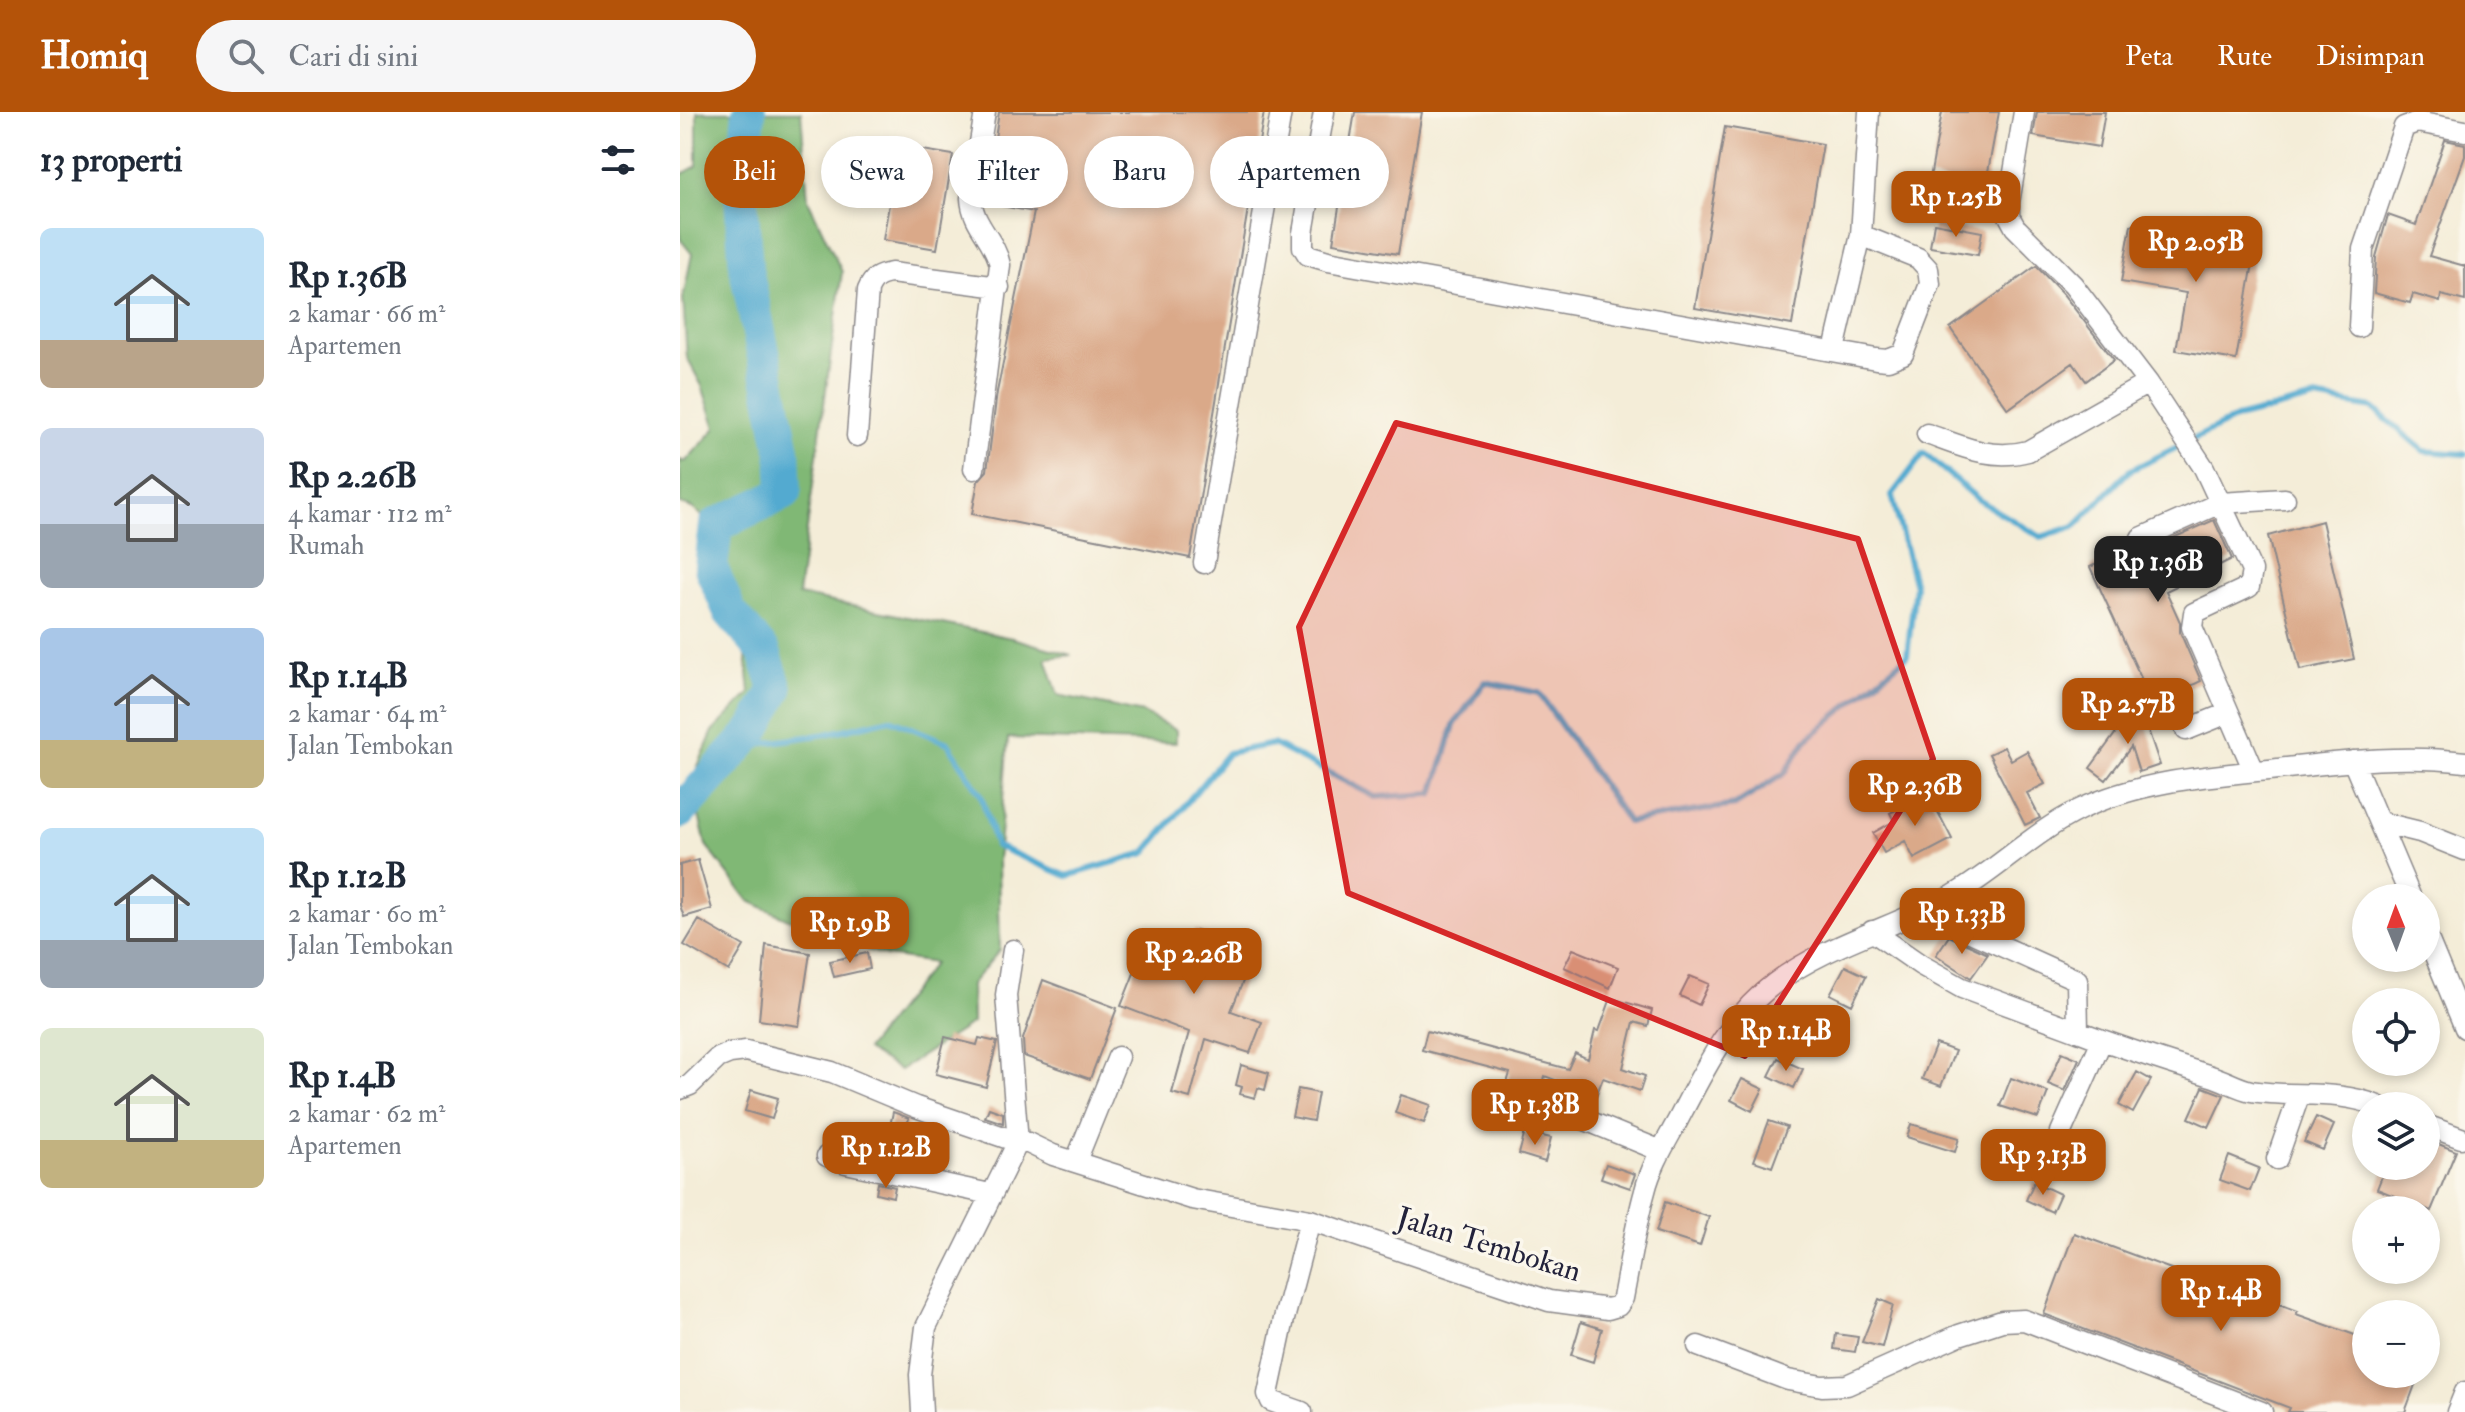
<!DOCTYPE html>
<html lang="id">
<head>
<meta charset="utf-8">
<style>
  :root { --surface:#fff; --page:#f6f6f7; --text:#1f2937; --muted:#747a83; --accent:#b45309 }
  body { margin:0; font-family:"IM FELL Double Pica",serif; background:var(--page); color:var(--text); height:100vh; display:flex; flex-direction:column; font-size:30px; white-space:nowrap }
  * { box-sizing:border-box; margin:0 }
  p { font-size:26px; color:var(--muted) }
  .icon { flex:none; width:44px; height:44px; fill:none; stroke:currentColor; stroke-width:2; stroke-linecap:round; stroke-linejoin:round }
  .map { position:relative; flex:1; overflow:hidden }
  .drawer { display:flex; flex-direction:column; background:var(--surface); width:680px }
  .drawer>* { flex:none }
  .hud { position:absolute; left:24px; top:24px; width:760px; height:72px; display:flex; gap:16px }
  .needle { width:52px; rotate:359deg }
  .tools { position:absolute; left:1672px; top:772px; display:grid; gap:16px }
  .tools a { display:grid; place-items:center; width:88px; height:88px; border-radius:50%; background:var(--surface); box-shadow:0 4px 12px #0003; font-size:40px }
  .price { position:absolute; translate:-50% -68px; padding:0 18px; border-radius:16px; background:var(--accent); color:#fff; font-size:26px; line-height:52px; filter:drop-shadow(0 2px 4px #0008) }
  .price::after { content:''; position:absolute; left:50%; top:48px; width:24px; height:18px; margin-left:-12px; background:inherit; clip-path:polygon(0 0,100% 0,50% 100%) }
  .price.on { background:#222; color:#fff }
  ul { padding:0; list-style:none }
  li { display:flex; align-items:center; gap:24px; height:200px; padding:0 40px }
  li span { display:grid; place-items:center; flex:none; width:224px; height:160px; border-radius:12px; color:#555 }
  li>.icon { margin-inline-start:auto }
  span .icon { width:96px; height:96px; fill:#fffc; stroke-width:1 }
  li b { font-size:34px }
  h2 { display:flex; justify-content:space-between; align-items:center; height:96px; padding:0 40px; font-size:34px }
  .tag { padding:0 28px; border-radius:36px; background:var(--surface); box-shadow:0 4px 12px #0003; font-size:28px; line-height:72px }
  .tag.on { background:var(--accent); color:#fff }
  header { display:flex; align-items:center; gap:48px; box-sizing:border-box; height:112px; padding:0 40px; background:var(--accent); color:#fff }
  header strong { font-size:38px }
  nav { display:flex; gap:44px; margin-inline-start:auto; font-size:28px }
  .search { width:560px; height:72px; background:var(--page); display:flex; align-items:center; gap:20px; box-sizing:border-box; padding:0 28px; border-radius:44px; color:var(--muted); font-size:30px }
  main { display:flex; flex:1; min-height:0 }
  .map>svg:first-child { display:block }
  .forest { fill:#80b874; stroke:#516d58; stroke-width:2 }
  .lines { fill:none; stroke-linecap:round; stroke-linejoin:round }
  .stream { stroke:#53aad0; stroke-width:6 }
  .river { stroke:#53aad0; stroke-width:34 }
  .building { fill:#daa989 }
  .minor-casing { stroke:#8b888a; stroke-width:23 }
  .minor { stroke:#fff; stroke-width:20 }
  .marked { fill:#d62828; fill-opacity:0.2; stroke:#d62828; stroke-width:6; stroke-linejoin:round }
  .labels { text-anchor:middle; stroke-width:7; stroke-linejoin:round; paint-order:stroke }
  .street-label { font-size:30px; fill:#22223b; stroke:#fbf7ec }
</style>
</head>
<body>
<header>
<strong>Homiq</strong>
<div class="search"><svg class="icon" aria-label="search" viewBox="0 0 24 24"><circle cx="10" cy="10" r="6"/><path d="M15 15l6 6"/></svg>Cari di sini</div>
<nav><a>Peta</a><a>Rute</a><a>Disimpan</a></nav>
</header>
<main>
<section class="drawer">
<h2>13 properti<svg class="icon" aria-label="filters" viewBox="0 0 24 24"><path d="M4 7h16M4 17h16"/><circle cx="9" cy="7" r="2"/><circle cx="15" cy="17" r="2"/></svg></h2>
<ul>
<li><span style="background:linear-gradient(#bfe0f5 70%,#b9a48a 0)"><svg class="icon" aria-label="home" viewBox="0 0 24 24"><path d="M3 11l9-7 9 7M6 9v11h12V9"/></svg></span><div><b>Rp 1.36B</b><p>2 kamar · 66 m²</p><p>Apartemen</p></div></li>
<li><span style="background:linear-gradient(#c9d6e8 60%,#9aa5b1 0)"><svg class="icon" aria-label="home" viewBox="0 0 24 24"><path d="M3 11l9-7 9 7M6 9v11h12V9"/></svg></span><div><b>Rp 2.26B</b><p>4 kamar · 112 m²</p><p>Rumah</p></div></li>
<li><span style="background:linear-gradient(#a9c7e8 70%,#c2b280 0)"><svg class="icon" aria-label="home" viewBox="0 0 24 24"><path d="M3 11l9-7 9 7M6 9v11h12V9"/></svg></span><div><b>Rp 1.14B</b><p>2 kamar · 64 m²</p><p>Jalan Tembokan</p></div></li>
<li><span style="background:linear-gradient(#bfe0f5 70%,#9aa5b1 0)"><svg class="icon" aria-label="home" viewBox="0 0 24 24"><path d="M3 11l9-7 9 7M6 9v11h12V9"/></svg></span><div><b>Rp 1.12B</b><p>2 kamar · 60 m²</p><p>Jalan Tembokan</p></div></li>
<li><span style="background:linear-gradient(#dfe7d0 70%,#c2b280 0)"><svg class="icon" aria-label="home" viewBox="0 0 24 24"><path d="M3 11l9-7 9 7M6 9v11h12V9"/></svg></span><div><b>Rp 1.4B</b><p>2 kamar · 62 m²</p><p>Apartemen</p></div></li>
</ul>
</section>
<div class="map">
<svg width="1785" height="1300" viewBox="0 0 1785 1300">
  <rect width="100%" height="100%" fill="#fbf7ec"/>
  <filter id="ink" filterUnits="userSpaceOnUse"><feTurbulence type="fractalNoise" baseFrequency=".0125" numOctaves="2"/><feDisplacementMap in="SourceGraphic" scale="16" xChannelSelector="R" yChannelSelector="G"/><feConvolveMatrix kernelMatrix="1 2 1 2 8 2 1 2 1" color-interpolation-filters="sRGB"/></filter>
  <filter id="wash" filterUnits="userSpaceOnUse"><feTurbulence type="fractalNoise" baseFrequency=".006" numOctaves="4" result="noise"/><feDisplacementMap in="SourceGraphic" scale="32" xChannelSelector="R" yChannelSelector="G"/><feGaussianBlur stdDeviation="1.8" result="paint"/><feColorMatrix in="noise" values="0 0 0 0 0 0 0 0 0 0 0 0 0 0 0 0 0 1.4 0 .05"/><feComposite in="paint" operator="in"/></filter>
  <g filter="url(#wash)">
    <rect width="100%" height="100%" fill="#f4edd8"/>
    <!-- forest -->
    <path class="forest" d="M17,0H121L128,88L162,160L118,483L332,526L392,543L366,546L378,583L463,601L496,618V631L328,626L318,749L320,838L291,872L292,911L220,958L186,938L254,851L207,844L154,828L69,789L26,733L11,670L33,619L70,581L66,542L33,497L35,446L44,421L12,396L0,392V348L5,350L36,316L22,274L7,246L3,186L12,142L0,127V63L17,54Z"/>
    <g class="lines">
      <!-- stream -->
      <path class="stream" d="M58,635L146,622L210,607L268,631L301,683L316,734L387,764L465,741L548,641L593,632L696,685L753,682L774,613L805,570L859,581L948,710L1055,693L1105,661L1125,629L1227,544L1235,474L1212,383L1244,341L1299,388L1361,425L1395,414L1449,359L1556,306L1635,286L1693,296L1744,339L1785,342"/>
      <!-- river -->
      <path class="river" d="M0,700L73,619L96,577L84,540L50,500L31,456L36,413L105,381L103,338L66,157L61,82L69,0"/>
    </g>
    <g id="blocks">
      <!-- building -->
      <path class="building" d="M319,0H584L510,446L292,402L298,369L307,359L317,280L354,100L305,91Z
        M675,0H742L718,142L653,131Z
        M1262,0H1319L1305,76L1250,66Z
        M1357,0H1425L1419,35L1353,24Z
        M1045,15L1143,32L1112,213L1015,196Z
        M1765,28L1785,32V44L1749,144L1785,154V189L1761,183L1760,190L1733,182L1730,191L1694,181L1696,145L1708,103L1736,113Z
        M219,34L273,43L257,137L203,128Z
        M1254,111L1302,120L1298,143L1250,135Z
        M1451,113L1576,134L1556,248L1496,238L1506,181L1441,170Z
        M1356,154L1383,182L1434,248L1406,269L1393,251L1328,297L1270,216Z
        M1534,408L1552,447L1486,479L1500,510V520L1521,569L1473,592L1410,455L1452,435L1459,439L1466,438Z
        M1642,409L1674,547L1620,558L1588,424Z
        M1449,595L1462,600L1480,653L1459,660L1451,635L1426,668L1410,656L1443,611Z
        M1324,635L1331,648L1347,639L1365,672L1347,681L1360,706L1345,713L1309,642Z
        M1248,681L1272,727L1234,747L1225,729L1204,741L1193,721L1214,709L1210,701Z
        M18,748L32,797L4,805L0,793V753Z
        M19,808L64,834L49,859L4,833Z
        M516,818L574,842L551,899L582,910L570,941L526,927L510,986L492,981L509,920L441,894L470,821L507,835Z
        M1269,824L1308,842L1291,866L1256,843Z
        M86,833L130,841L119,914L79,908Z
        M893,837L938,855L930,876L884,855Z
        M187,841L190,857L154,865L150,849Z
        M1165,854L1186,864L1172,893L1150,882Z
        M1010,864L1029,872L1019,893L1000,884Z
        M363,868L437,896L410,967L344,944L343,927Z
        M931,886L972,898L968,914L954,910L943,956L965,964L960,979L923,966L916,984L865,964L860,981L827,971L830,961L742,938L747,919L888,957L895,941L908,947L915,918L919,919Z
        M265,925L297,933L299,926L317,930L306,975L256,962Z
        M1256,932L1275,939L1261,974L1242,967Z
        M1382,940L1399,947L1385,979L1368,972Z
        M1098,946L1123,957L1114,976L1089,964Z
        M561,953L589,961L585,978L578,976L575,986L560,982L562,975L556,973Z
        M1457,960L1471,968L1453,1001L1439,993Z
        M1331,966L1368,980L1358,1006L1320,994Z
        M1062,967L1083,977L1072,999L1051,988Z
        M1523,975L1544,983L1529,1015L1509,1006Z
        M618,977L638,981L633,1009L612,1005Z
        M71,978L98,986L92,1007L65,999Z
        M721,983L751,993L744,1011L715,1001Z
        M309,996L323,1001V1011L305,1005Z
        M213,1000L229,1006L224,1026L241,1030L236,1051L203,1046Z
        M1636,1005L1654,1013L1643,1038L1624,1030Z
        M1089,1009L1107,1015L1092,1055L1074,1049Z
        M1231,1012L1279,1026L1275,1040L1227,1025Z
        M845,1020L871,1026L865,1050L839,1042Z
        M159,1023L180,1034L177,1040L155,1033Z
        M1751,1029L1776,1039L1751,1099L1697,1077L1706,1054H1746V1041Z
        M1549,1044L1579,1056L1570,1079L1540,1068Z
        M926,1052L955,1062L950,1076L921,1066Z
        M1354,1070L1380,1082L1372,1100L1346,1088Z
        M198,1071L215,1075L213,1085L196,1081Z
        M985,1090L1029,1105L1020,1134L976,1120Z
        M1394,1121L1515,1166L1517,1161L1618,1199L1616,1202L1686,1227V1262H1739L1725,1300H1608L1610,1296L1364,1202Z
        M1199,1187L1213,1193L1202,1235L1182,1230Z
        M901,1210L922,1217L913,1250L891,1243Z
        M1156,1222L1178,1225L1175,1240L1154,1237Z"/>
    </g>
  </g>
  <g filter="url(#ink)">
    <use href="#blocks" fill-opacity="0" stroke="#8b888a" stroke-width="2"/>
    <g class="lines">
      <defs>
        <path id="minor" d="M644,0L623,121V135L628,143L648,149L1196,247L1208,248L1223,242L1250,172L1248,157L1238,146L1181,123
          M1344,0L1329,91V104L1335,115L1393,173L1468,271L1524,356L1572,459L1569,475L1514,501L1512,515L1574,659
          M1679,215L1683,137L1724,15L1737,10L1785,19
          M1154,238L1181,123L1189,0
          M1247,322C1281,334 1311,349 1348,339L1468,271
          M177,324L188,178C193,166 199,163 211,161L319,175
          M294,357L320,153C315,128 292,112 291,86L305,0
          M1461,426L1540,391L1605,387
          M524,451L601,0
          M1506,618L1548,601
          M1673,649L1731,786
          M1699,710L1740,720L1785,738
          M1252,793L1277,814L1397,868L1398,919C1442,936 1486,950 1531,964C1545,968 1557,976 1571,979C1614,986 1657,977 1698,994
          M1192,819L1241,853L1282,876L1398,919
          M1746,822L1785,916
          M333,838L326,883L338,1030
          M0,977L10,973L38,946L50,941L66,939L152,960L236,995L338,1030L348,1031L373,1043L512,1087L630,1108L869,1189L928,1197L938,1194L943,1186C950,1150 955,1114 965,1079C971,1054 986,1030 998,1008C1023,960 1050,904 1095,871C1149,831 1216,815 1274,783C1317,758 1354,720 1399,698C1461,668 1530,664 1598,657C1661,650 1722,642 1785,650
          M896,1004L981,1039
          M1746,1013L1781,1026
          M1381,1020L1422,928
          M147,1044L166,1051L310,1082
          M1597,1047L1619,984
          M396,1049L438,945
          M1018,1234L1108,1268L1142,1274L1167,1273L1279,1223L1322,1209L1344,1208L1582,1300
          M242,1300L240,1263L246,1215L338,1030
          M622,1300L591,1289L588,1282L604,1207L630,1108
          M1777,1300L1785,1280"/>
      </defs>
      <!-- minor casing -->
      <use href="#minor" class="minor-casing"/>
      <!-- minor -->
      <use href="#minor" class="minor"/>
    </g>
  </g>
  <!-- marked area -->
  <path class="marked" d="M716,311L1178,427L1253,647L1065,944L668,781L619,515Z"/>
  <g class="labels">
    <!-- street labels -->
    <g class="street-label">
      <text transform="translate(809 1132) rotate(17)" y="10">Jalan Tembokan</text>
    </g>
  </g>
</svg>
<div class="tools">
<a><svg class="needle" viewBox="-14 -14 28 28"><path d="M0-13l5 13h-10z" fill="#e53935"/><path d="M0 13l5-13h-10z" fill="#747a83"/></svg></a>
<a><svg class="icon" aria-label="locate" viewBox="0 0 24 24"><circle cx="12" cy="12" r="6"/><path d="M12 2v4M12 18v4M2 12h4M18 12h4"/></svg></a>
<a><svg class="icon" aria-label="layers" viewBox="0 0 24 24"><path d="M12 4l9 5-9 5-9-5zM3 14l9 5 9-5"/></svg></a>
<a>+</a>
<a>−</a>
</div>
<b class="price" style="left:1276px;top:127px">Rp 1.25B</b>
<b class="price" style="left:1516px;top:172px">Rp 2.05B</b>
<b class="price on" style="left:1478px;top:492px">Rp 1.36B</b>
<b class="price" style="left:1448px;top:634px">Rp 2.57B</b>
<b class="price" style="left:1235px;top:716px">Rp 2.36B</b>
<b class="price" style="left:1282px;top:844px">Rp 1.33B</b>
<b class="price" style="left:170px;top:853px">Rp 1.9B</b>
<b class="price" style="left:514px;top:884px">Rp 2.26B</b>
<b class="price" style="left:1106px;top:961px">Rp 1.14B</b>
<b class="price" style="left:855px;top:1035px">Rp 1.38B</b>
<b class="price" style="left:206px;top:1078px">Rp 1.12B</b>
<b class="price" style="left:1363px;top:1085px">Rp 3.13B</b>
<b class="price" style="left:1541px;top:1221px">Rp 1.4B</b>
<div class="hud">
<a class="tag on">Beli</a>
<a class="tag">Sewa</a>
<a class="tag">Filter</a>
<a class="tag">Baru</a>
<a class="tag">Apartemen</a>
</div>
</div>
</main>
</body>
</html>
